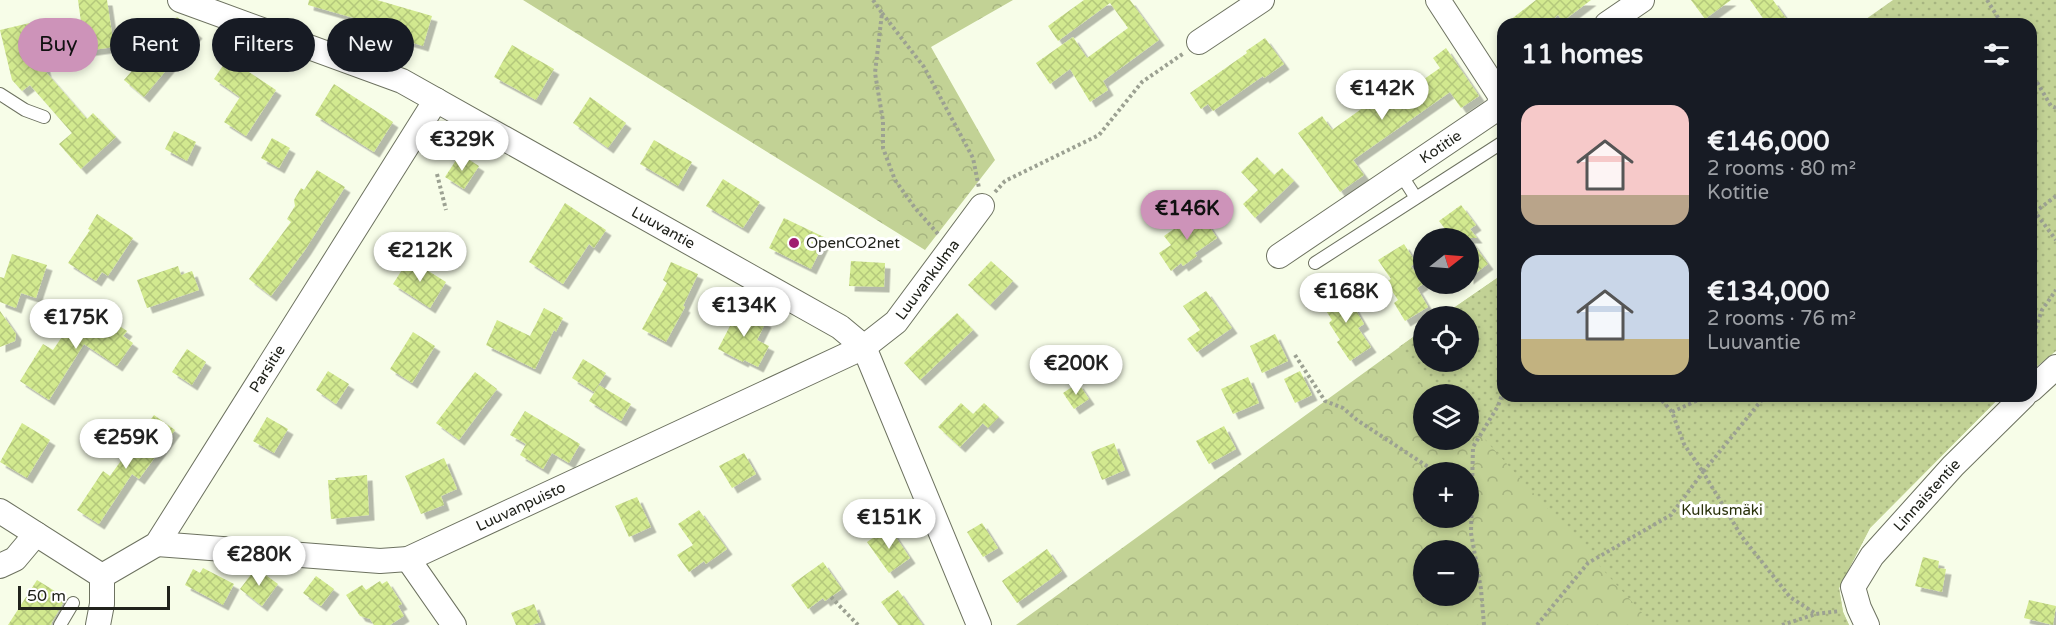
<!DOCTYPE html>
<html lang="en">
<head>
<meta charset="utf-8">
<style>
  :root { --surface:#171b24; --page:#242831; --text:#f1f3f6; --muted:#9ea1a6; --accent:#cd93b9 }
  body { margin:0; font-family:"Varela Round",sans-serif; background:var(--page); color:var(--text); height:100vh; display:flex; flex-direction:column; font-size:22px; white-space:nowrap }
  * { box-sizing:border-box; margin:0 }
  p { font-size:20px; color:var(--muted) }
  .icon { flex:none; width:33px; height:33px; fill:none; stroke:currentColor; stroke-width:2; stroke-linecap:round; stroke-linejoin:round }
  .map { position:relative; flex:1; overflow:hidden }
  .panel { position:absolute; left:1497px; top:18px; width:540px; height:384px; display:flex; flex-direction:column; background:var(--surface); border-radius:18px; box-shadow:0 3px 9px #0003 }
  .panel>* { flex:none }
  .banner { position:absolute; left:18px; top:18px; width:570px; height:54px; display:flex; gap:12px }
  .needle { width:39px; rotate:73deg }
  .controls { position:absolute; left:1413px; top:228px; display:grid; gap:12px }
  .controls a { display:grid; place-items:center; width:66px; height:66px; border-radius:50%; background:var(--surface); box-shadow:0 3px 9px #0003; font-size:30px }
  .scale { position:absolute; left:18px; bottom:15px; width:152px; box-sizing:border-box; padding-left:6px; border:3px solid #20221b; border-top:0; font-size:16px; line-height:21px; white-space:nowrap; color:#20221b; -webkit-text-stroke:4px #fff; paint-order:stroke }
  .price { position:absolute; translate:-50% -51px; padding:0 14px; border-radius:21px; background:#fff; color:#222; font-size:20px; line-height:39px; filter:drop-shadow(0 2px 3px #0008) }
  .price::after { content:''; position:absolute; left:50%; top:36px; width:18px; height:14px; margin-left:-9px; background:inherit; clip-path:polygon(0 0,100% 0,50% 100%) }
  .price.current { background:var(--accent); color:#111 }
  ul { padding:0; list-style:none }
  li { display:flex; align-items:center; gap:18px; height:150px; padding:0 24px }
  li span { display:grid; place-items:center; flex:none; width:168px; height:120px; border-radius:18px; color:#555 }
  li>.icon { margin-inline-start:auto }
  span .icon { width:72px; height:72px; fill:#fffc; stroke-width:1 }
  li b { font-size:26px }
  h2 { display:flex; justify-content:space-between; align-items:center; height:72px; padding:0 24px; font-size:26px }
  .chip { padding:0 21px; border-radius:27px; background:var(--surface); box-shadow:0 3px 9px #0003; font-size:21px; line-height:54px }
  .chip.current { background:var(--accent); color:#111 }
  .map>svg:first-child { display:block }
  .forest { fill:url(#forest-crowns); fill-rule:evenodd }
  .park { fill:url(#park-dots) }
  .building { fill:url(#building-cross-hatch); filter:url(#shadow) }
  .lines { fill:none; stroke-linecap:round; stroke-linejoin:round }
  .service-casing { stroke:#6d7260; stroke-width:14 }
  .minor-casing { stroke:#6d7260; stroke-width:26 }
  .path { stroke:#9ca192; stroke-width:4; stroke-dasharray:3 3; stroke-linecap:butt }
  .service { stroke:#fff; stroke-width:12 }
  .minor { stroke:#fff; stroke-width:24 }
  .poi-dot { fill:#a01e6f; stroke:#fff; stroke-width:2 }
  .labels { text-anchor:middle; stroke-width:6; stroke-linejoin:round; paint-order:stroke }
  .street-label { font-size:15px; fill:#20221b; stroke:#fff }
  .poi-label { font-size:15px; fill:#20221b; stroke:#fff; text-anchor:start }
  .park-label { font-size:15px; fill:#29310b; stroke:#fff }
</style>
</head>
<body>
<div class="map">
<svg width="2056" height="625" viewBox="0 0 2056 625">
  <defs>
    <pattern id="forest-crowns" width="20" height="18" patternUnits="userSpaceOnUse" patternTransform="scale(1.5)"><rect width="20" height="18" fill="#c2d295"/><path d="M2 6a3 3 0 1 1 6 0M12 15a3 3 0 1 1 6 0" fill="none" stroke="#a6b480"/></pattern>
    <pattern id="park-dots" width="8" height="8" patternUnits="userSpaceOnUse" patternTransform="scale(1.5)"><rect width="8" height="8" fill="#c2d295"/><path d="M2 2h.1M6 6h.1" fill="none" stroke="#a6b480" stroke-width="1.8" stroke-linecap="round"/></pattern>
    <pattern id="building-cross-hatch" width="8" height="8" patternUnits="userSpaceOnUse" patternTransform="scale(1.5)"><rect width="8" height="8" fill="#d2e98f"/><path d="M0 0l8 8M0 8l8-8" fill="none" stroke="#b4c87b"/></pattern>
    <filter id="shadow"><feDropShadow dx="5.5" dy="5.5" stdDeviation="0" flood-color="#0004"/></filter>
  </defs>
  <rect width="100%" height="100%" fill="#f7fde8"/>
  <!-- forest -->
  <path class="forest" d="M523,0H1013L931,47L995,160L925,250Z
    M1503,274V396H2001L1870,528L1839,588L1843,612L1849,625H1016L1423,330L1424,362H1468V316H1442ZM1424,394H1468V440H1424ZM1424,472H1468V518H1424ZM1424,550H1468V596H1424Z"/>
  <!-- park -->
  <path class="park" d="M1893,0H2056V351L2031,371V24H1859Z
    M1503,274V396H2001L1870,528L1839,588L1843,612L1849,625H1653L1469,422L1468,394H1443L1399,347L1423,330L1424,362H1468V316H1442Z"/>
  <!-- building -->
  <path class="building" d="M78,0H107L114,47L85,51Z
    M309,0H377L432,16L423,46L373,31L375,24L308,5Z
    M1084,0H1130L1159,40L1103,81L1108,90L1090,102L1070,69L1050,84L1036,63L1073,37L1087,58L1128,28L1110,3L1058,41L1048,26Z
    M1536,0H1591L1563,21L1558,15L1547,24H1505Z
    M1691,0H1731L1705,19Z
    M1750,0H1773L1790,24H1767Z
    M177,17L197,33L144,97L124,80L137,65L130,60L145,41L152,47Z
    M34,22L46,72L87,119L93,113L116,137L81,169L59,144L72,133L30,85L22,91L12,80L0,30Z
    M1265,38L1284,64L1264,78L1263,76L1213,111L1208,104L1201,109L1190,93L1247,53L1246,51Z
    M512,45L554,69L536,100L494,77Z
    M1446,48L1479,96L1461,108L1450,92L1406,123L1353,160L1364,175L1340,192L1298,133L1322,116L1332,130L1385,92L1391,102L1440,68L1433,58Z
    M228,58L276,90L246,136L224,122L240,97L214,79Z
    M334,84L393,122L374,152L315,115Z
    M590,97L626,123L608,148L573,123Z
    M174,131L196,142L187,161L165,149Z
    M272,138L290,148L279,168L261,158Z
    M654,140L692,162L678,186L640,164Z
    M460,154L479,166L464,189L445,177Z
    M1257,157L1274,175L1282,168L1294,181L1255,218L1243,204L1258,190L1241,172Z
    M317,170L345,187L305,250L271,296L249,279L291,222L287,219L295,206L294,200L301,188L304,190Z
    M723,179L760,202L743,228L706,206Z
    M565,203L606,230L594,248L589,244L563,284L529,262Z
    M1461,205L1476,225L1470,229L1477,238H1469L1488,264L1468,279V238H1452L1439,221Z
    M1199,211L1217,238L1195,253L1197,256L1183,266L1181,263L1171,271L1159,253L1171,245L1164,236Z
    M97,214L133,238L108,276L102,272L96,281L68,263L90,230L88,229Z
    M784,218L826,238L811,269L769,248Z
    M1404,244L1416,263L1411,266L1423,284L1417,288L1428,307L1405,321L1394,303L1398,300L1386,282L1391,279L1378,260Z
    M12,254L47,265L36,298L21,293L16,308L0,302V277L4,278Z
    M409,259L446,282L430,308L393,284Z
    M851,261L885,263L884,287L849,286Z
    M991,261L1013,281L990,305L968,285Z
    M671,262L698,274L683,306L685,307L666,342L642,329L667,283L663,280Z
    M178,266L181,275L192,271L199,290L147,308L137,280Z
    M1343,288L1364,324L1358,328L1371,347L1350,361L1337,342L1340,340L1329,323L1332,320L1321,303Z
    M1206,291L1232,328L1197,352L1187,339L1200,330L1183,306Z
    M85,303L127,331L123,336L133,343L117,366L84,344L49,400L20,381L43,344L53,350Z
    M735,306L766,322L757,340L769,346L758,367L744,360L743,362L718,349L730,326L725,324Z
    M544,308L563,318L556,332L554,330L535,369L486,345L497,320L530,336Z
    M0,311L16,334L15,341L0,347Z
    M957,313L973,330L920,380L904,363Z
    M413,332L435,346L412,383L390,369Z
    M1275,334L1288,361L1262,373L1250,346Z
    M187,349L206,362L192,385L172,372Z
    M583,359L606,373L594,392L572,378Z
    M328,371L349,384L336,404L316,390Z
    M1300,371L1312,395L1295,403L1284,379Z
    M475,372L497,389L459,440L436,423Z
    M1248,377L1259,403L1233,414L1221,389Z
    M1078,383L1089,399L1074,409L1063,393Z
    M599,385L631,404L621,421L589,401Z
    M961,403L983,423L960,447L938,427Z
    M984,403L999,417L988,428L973,414Z
    M525,411L580,444L569,463L552,453L543,469L520,455L526,444L510,435Z
    M154,415L175,430L139,479L132,474L99,524L77,510L103,471L110,476Z
    M267,417L288,429L274,453L253,441Z
    M22,423L50,440L27,478L0,462Z
    M1224,426L1236,449L1209,464L1196,441Z
    M1114,443L1125,470L1102,480L1091,452Z
    M744,453L756,474L732,488L719,466Z
    M444,458L457,489L441,496L444,505L421,514L405,476Z
    M367,475L369,515L331,519L328,480H336L335,478Z
    M637,497L651,527L629,537L615,506Z
    M699,510L727,549L706,564L704,561L689,572L677,555L693,545L678,524Z
    M982,523L998,548L983,557L967,532Z
    M889,527L910,558L889,573L867,542Z
    M1047,549L1062,571L1017,603L1002,581Z
    M1923,557L1939,561L1938,568L1946,569L1942,592L1915,586Z
    M823,562L842,589L825,601L823,598L808,609L791,585Z
    M203,568L234,584L223,605L185,585L193,569L200,573Z
    M256,568L278,584L262,606L240,589Z
    M316,576L334,589L321,606L303,593Z
    M37,580L66,598L52,622L51,625H8Z
    M380,581L382,584L387,581L402,604L398,606L404,616L390,625H374L370,619L360,616L346,595L362,585L366,590Z
    M898,590L923,625H898L881,602Z
    M2029,600L2056,606L2053,625L2024,618Z
    M534,604L541,622L532,625H516L511,613Z"/>
  <g class="lines">
    <defs>
      <path id="service" d="M0,94L25,110L44,117
        M1400,173L1416,198
        M1315,263L1503,142
        M60,625L73,603"/>
      <g id="minor">
        <path id="s1" d="M180,0L402,81L840,327L864,347L979,625"/>
        <path d="M1607,24L1642,0"/>
        <path d="M1199,42L1262,0"/>
        <path id="s2" d="M1279,256L1498,108L1501,97L1438,0"/>
        <path d="M2031,390L2056,367"/>
        <path d="M0,511L102,576"/>
        <path id="s3" d="M157,544L380,561L408,559L864,347L896,322L982,206"/>
        <path d="M408,559L454,625"/>
        <path d="M0,566L15,559L36,534"/>
        <path id="s4" d="M98,625L102,604V576L157,544L436,100"/>
        <path id="s5" d="M1867,625L1859,608L1853,587L1872,556L1953,466L2024,396"/>
      </g>
    </defs>
    <!-- service casing -->
    <use href="#service" class="service-casing"/>
    <!-- minor casing -->
    <use href="#minor" class="minor-casing"/>
    <!-- path -->
    <path class="path" d="M873,0L882,13L875,73L883,121V148L895,180L915,208L938,234
      M1987,0L2002,24
      M882,13L924,67L973,158L979,188
      M2031,72L2051,106L2056,108
      M437,174L446,210
      M995,192L1005,181L1099,135L1142,82L1184,53
      M2056,196L2035,212L2056,240
      M1295,355L1325,401L1343,408L1357,420L1436,472
      M2035,357L2031,341L2042,310L2056,290
      M1658,396L1672,412L1684,444L1703,472L1765,396
      M1672,412L1707,396
      M831,597L858,625
      M1484,625L1481,589L1471,533L1473,447L1498,406L1503,392
      M1537,625L1588,563L1671,515L1703,472L1742,537L1790,597L1816,614
      M1782,625L1816,614L1840,611"/>
    <!-- service -->
    <use href="#service" class="service"/>
    <!-- minor -->
    <use href="#minor" class="minor"/>
  </g>
  <!-- markers -->
  <circle class="poi-dot" cx="794" cy="243" r="6"/>
  <g class="labels">
    <!-- street labels -->
    <g class="street-label">
      <text dy="5" stroke="none"><textPath href="#s2" startOffset="195">Kotitie</textPath></text>
      <text dy="5" stroke="none"><textPath href="#s1" startOffset="536">Luuvantie</textPath></text>
      <text dy="5" stroke="none"><textPath href="#s3" startOffset="848">Luuvankulma</textPath></text>
      <text dy="5" stroke="none"><textPath href="#s4" startOffset="320">Parsitie</textPath></text>
      <text dy="5" stroke="none"><textPath href="#s5" startOffset="159">Linnaistentie</textPath></text>
      <text dy="5" stroke="none"><textPath href="#s3" startOffset="376">Luuvanpuisto</textPath></text>
    </g>
    <!-- poi labels -->
    <g class="poi-label">
      <text x="806" y="248">OpenCO2net</text>
    </g>
    <!-- park labels -->
    <g class="park-label">
      <text x="1722" y="515">Kulkusmäki</text>
    </g>
  </g>
</svg>
<div class="controls">
<a><svg class="needle" viewBox="-14 -14 28 28"><path d="M0-13l5 13h-10z" fill="#e53935"/><path d="M0 13l5-13h-10z" fill="#9ea1a6"/></svg></a>
<a><svg class="icon" aria-label="locate" viewBox="0 0 24 24"><circle cx="12" cy="12" r="6"/><path d="M12 2v4M12 18v4M2 12h4M18 12h4"/></svg></a>
<a><svg class="icon" aria-label="layers" viewBox="0 0 24 24"><path d="M12 4l9 5-9 5-9-5zM3 14l9 5 9-5"/></svg></a>
<a>+</a>
<a>−</a>
</div>
<div class="scale">50 m</div>
<b class="price" style="left:1382px;top:121px">€142K</b>
<b class="price" style="left:462px;top:172px">€329K</b>
<b class="price current" style="left:1187px;top:241px">€146K</b>
<b class="price" style="left:420px;top:283px">€212K</b>
<b class="price" style="left:1346px;top:324px">€168K</b>
<b class="price" style="left:744px;top:338px">€134K</b>
<b class="price" style="left:76px;top:350px">€175K</b>
<b class="price" style="left:1076px;top:396px">€200K</b>
<b class="price" style="left:126px;top:470px">€259K</b>
<b class="price" style="left:889px;top:550px">€151K</b>
<b class="price" style="left:259px;top:587px">€280K</b>
<div class="banner">
<a class="chip current">Buy</a>
<a class="chip">Rent</a>
<a class="chip">Filters</a>
<a class="chip">New</a>
</div>
<section class="panel">
<h2>11 homes<svg class="icon" aria-label="filters" viewBox="0 0 24 24"><path d="M4 7h16M4 17h16"/><circle cx="9" cy="7" r="2"/><circle cx="15" cy="17" r="2"/></svg></h2>
<ul>
<li><span style="background:linear-gradient(#f6c9c9 75%,#b9a48a 0)"><svg class="icon" aria-label="home" viewBox="0 0 24 24"><path d="M3 11l9-7 9 7M6 9v11h12V9"/></svg></span><div><b>€146,000</b><p>2 rooms · 80 m²</p><p>Kotitie</p></div></li>
<li><span style="background:linear-gradient(#c9d6e8 70%,#c2b280 0)"><svg class="icon" aria-label="home" viewBox="0 0 24 24"><path d="M3 11l9-7 9 7M6 9v11h12V9"/></svg></span><div><b>€134,000</b><p>2 rooms · 76 m²</p><p>Luuvantie</p></div></li>
</ul>
</section>
</div>
</body>
</html>
